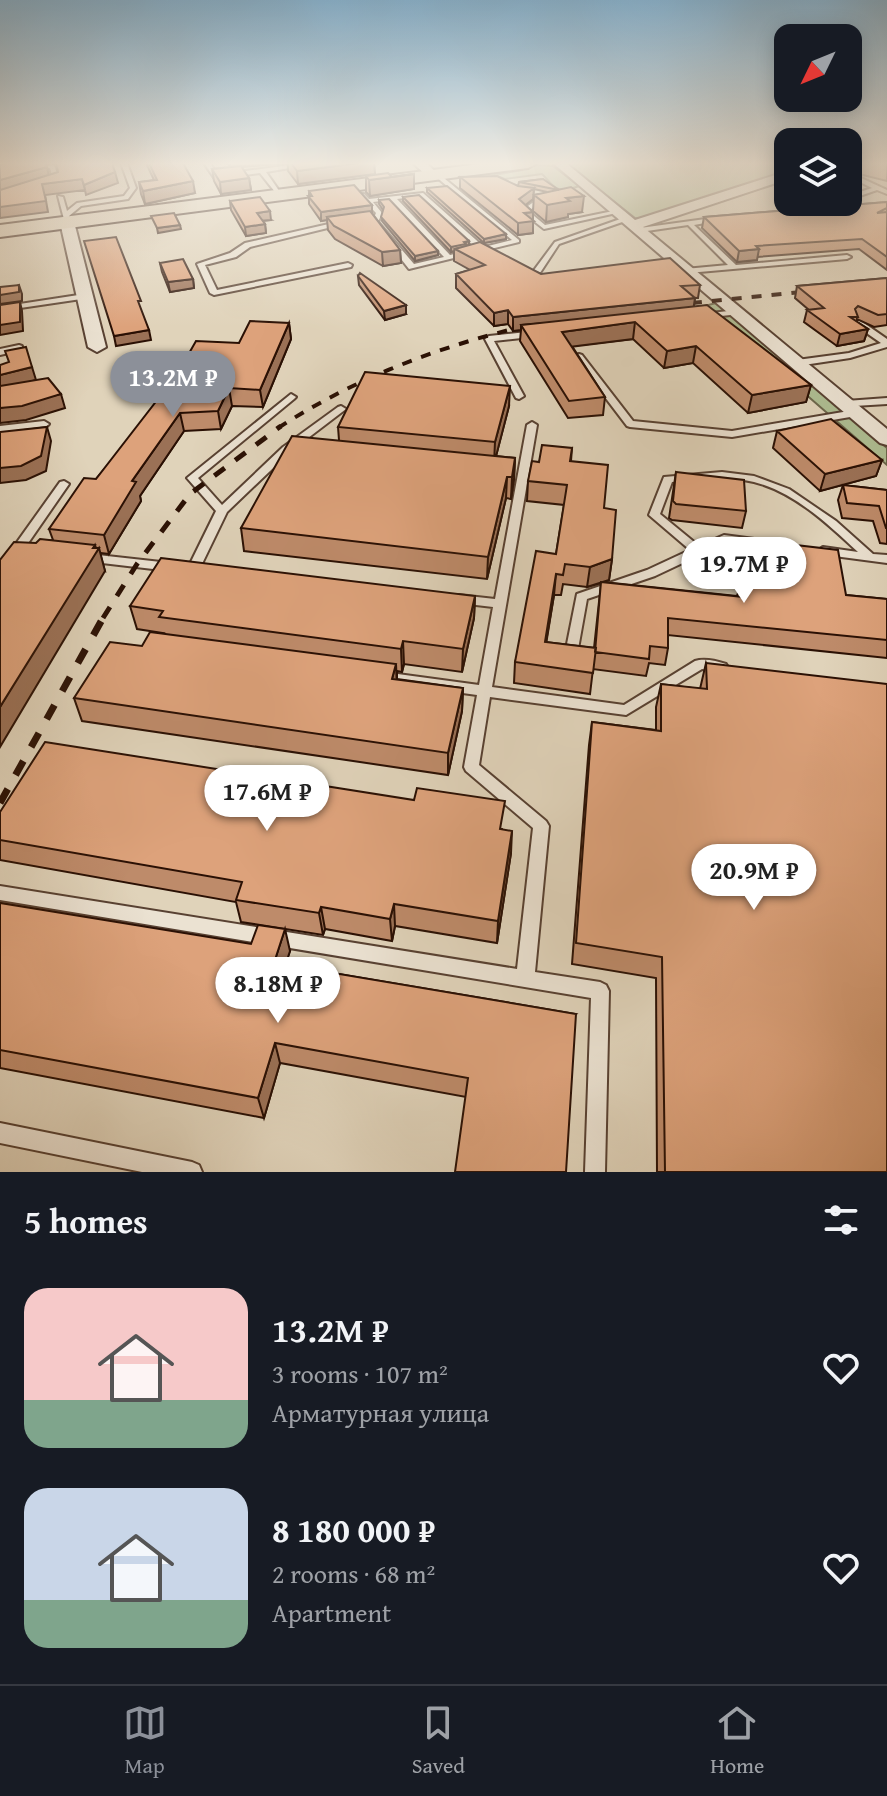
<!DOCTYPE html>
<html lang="en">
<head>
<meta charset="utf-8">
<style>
  :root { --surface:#171b24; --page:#242831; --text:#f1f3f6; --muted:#9ea1a6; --line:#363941; --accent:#8c9099 }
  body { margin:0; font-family:"Gentium Book Plus",serif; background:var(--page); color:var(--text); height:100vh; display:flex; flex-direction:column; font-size:30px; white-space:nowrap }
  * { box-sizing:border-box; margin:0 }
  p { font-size:26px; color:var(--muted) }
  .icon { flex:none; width:44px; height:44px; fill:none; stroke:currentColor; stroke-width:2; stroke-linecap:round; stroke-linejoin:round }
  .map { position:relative; height:1172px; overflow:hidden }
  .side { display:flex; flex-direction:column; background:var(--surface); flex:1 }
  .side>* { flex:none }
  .needle { width:52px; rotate:227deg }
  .controls { position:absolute; left:774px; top:24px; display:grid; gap:16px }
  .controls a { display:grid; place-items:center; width:88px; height:88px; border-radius:16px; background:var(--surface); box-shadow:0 4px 20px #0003; font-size:40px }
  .price { position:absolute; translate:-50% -68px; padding:0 18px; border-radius:28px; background:#fff; color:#222; font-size:26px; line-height:52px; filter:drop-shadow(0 2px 4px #0008) }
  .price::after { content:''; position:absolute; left:50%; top:48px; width:24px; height:18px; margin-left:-12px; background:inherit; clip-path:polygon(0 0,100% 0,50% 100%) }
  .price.active { background:var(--accent); color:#fff }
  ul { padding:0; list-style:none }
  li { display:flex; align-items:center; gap:24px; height:200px; padding:0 24px }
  li span { display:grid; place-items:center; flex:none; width:224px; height:160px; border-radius:24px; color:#555 }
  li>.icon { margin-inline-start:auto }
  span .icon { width:96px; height:96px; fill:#fffc; stroke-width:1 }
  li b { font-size:34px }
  h2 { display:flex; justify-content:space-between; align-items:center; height:96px; padding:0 24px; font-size:34px }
  .dock { display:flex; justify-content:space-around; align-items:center; height:112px; border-top:2px solid var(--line); background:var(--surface); font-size:22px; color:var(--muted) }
  .dock a { display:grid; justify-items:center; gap:4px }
  .dock .active { color:var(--accent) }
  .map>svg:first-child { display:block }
  .green { fill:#aebe93; stroke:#6c674c; stroke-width:2 }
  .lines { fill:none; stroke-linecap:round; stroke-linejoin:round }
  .lane-casing { stroke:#584132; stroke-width:4 }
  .street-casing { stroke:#584132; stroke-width:4 }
  .primary-casing { stroke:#2a1004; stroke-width:4 }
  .lane { fill:#ebe2d2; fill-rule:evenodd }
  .street { fill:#ebe2d2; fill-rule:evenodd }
  .primary { fill:#e0d3ba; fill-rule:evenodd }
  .rail-far2 { stroke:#2a1004; stroke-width:4; stroke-dasharray:10 10; stroke-linecap:butt }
  .rail-far1 { stroke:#2a1004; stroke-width:5; stroke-dasharray:13 13; stroke-linecap:butt }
  .rail { stroke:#2a1004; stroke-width:7; stroke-dasharray:16 16; stroke-linecap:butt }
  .wall { fill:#be8b6a; stroke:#2a1004; stroke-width:2; fill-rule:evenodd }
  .shaded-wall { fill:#9b7156; stroke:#2a1004; stroke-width:2 }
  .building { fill:#dda27b; stroke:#2a1004; stroke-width:2 }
</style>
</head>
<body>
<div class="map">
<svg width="887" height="1172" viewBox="0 0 887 1172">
  <rect width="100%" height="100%" fill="#e0d3ba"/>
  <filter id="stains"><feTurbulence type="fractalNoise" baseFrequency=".0025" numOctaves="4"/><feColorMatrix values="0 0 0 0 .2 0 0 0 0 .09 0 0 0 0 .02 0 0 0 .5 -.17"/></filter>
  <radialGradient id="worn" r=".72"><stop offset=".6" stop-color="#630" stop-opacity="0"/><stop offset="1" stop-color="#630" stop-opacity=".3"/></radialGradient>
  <!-- green -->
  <path class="green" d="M572,163H788V172L645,219L635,218L569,166Z
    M536,165L553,166L579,186C554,196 553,184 542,174L505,179L494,175L523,170L491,173Z
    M716,303L887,448V465L704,306Z"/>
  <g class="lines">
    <defs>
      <path id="lane" d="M121,163H127L136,188L128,199L81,206L69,216V223H65L58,196L63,197L67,211L77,203L124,196L130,188Z
        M204,163H210L217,175L304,163H319L266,172L282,195L279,197L260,173L215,179Z
        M54,165L59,180L48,184L46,181L53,179L50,168L30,170L27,168Z
        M848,172L887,190V194L877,190L848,200V196L872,188L848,176Z
        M435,174H439L519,240V242L409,269L372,222L376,213L360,196V194H364L369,199L423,193L484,247L512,240L435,176ZM420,196L477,249L450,255L397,199ZM390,200L444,257L414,264L378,222L382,213L373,202Z
        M549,200V202L539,204L528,211L545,225L618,210L621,212L544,229L521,211L535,201Z
        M626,217L629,219L628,220L559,244L536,279L529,277L555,242Z
        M720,217L723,219L722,220L694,225L736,265L847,255L851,257L847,259L688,273H685V269L728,265L688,225L640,232L637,230L640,228Z
        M342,221L345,223L344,224L250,247L236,257L205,265L217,290L348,263L352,265L351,267L214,295L210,293L197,264L230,253L245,243Z
        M85,294H88V298L0,311V307Z
        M737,310H740V314L702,318L698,316L702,314Z
        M855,321H861L887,339V347L850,358L797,366L793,363L797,360L849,353L881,343L855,325Z
        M537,331L541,334L540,336L494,341L524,396L519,399L516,398L485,339L489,336Z
        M19,345L22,346V350L0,355V349Z
        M579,354L582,355L633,421L732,431L849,411L841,404L846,401L887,398V404L854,406L861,413L856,416L732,437L630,427L627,426L576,359V355Z
        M291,394L296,397L294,399L198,478L222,505L283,447L338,407L341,406L346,409L291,451L227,512L199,570L193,574L189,573L187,570L216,511L187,478Z
        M44,421L49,424L47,426L0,432V426Z
        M532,422L537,425L492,687L624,705L695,661C704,658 717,661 726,664L728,667L726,670L721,672L702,669L626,715L490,697L479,765L546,821L549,826L535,972L600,982L606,985L609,991L605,1172H585L591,998L0,900V886L517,969L533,828L466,771L464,767L477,695L383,682L378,680L376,677L378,674L383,672L479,685L493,607L459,603L453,599L459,595L495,599L527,425Z
        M722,472L754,476L789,489L836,521L873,554L887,555V563L819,554L817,551L823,547L858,552C828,524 794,492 754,482C727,476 699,479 672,482L660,514L699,546L724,535L785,543L791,547L785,551L725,543L655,576L587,599L578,649L577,652H567L566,649L577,594L647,570L690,550L649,515L664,477Z
        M64,481L69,484L4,578L0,579V566L60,482Z
        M89,554L170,563L176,567L170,571L85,561L83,558Z
        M0,1123L192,1162L199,1165L202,1172H142L0,1143Z"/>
      <path id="street" d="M413,163H426L439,175L429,178Z
        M553,163H566L635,220L788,171V179L643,227L887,429V445L880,443Z
        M67,218L74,222L106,347L97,352L88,347L60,222Z"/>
      <path id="primary" d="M487,163H537L528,168L0,237V225Z"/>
    </defs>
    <!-- lane casing -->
    <use href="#lane" class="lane-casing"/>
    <!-- street casing -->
    <use href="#street" class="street-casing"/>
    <!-- primary casing -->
    <use href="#primary" class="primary-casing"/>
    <!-- lane -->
    <use href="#lane" class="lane"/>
    <!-- street -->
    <use href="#street" class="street"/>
    <!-- primary -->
    <use href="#primary" class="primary"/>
    <!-- rail-far2 -->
    <path class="rail-far2" d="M672,305L820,290
      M278,428C357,377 442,345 534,324"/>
    <!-- rail-far1 -->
    <path class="rail-far1" d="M103,618L137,564L190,494L281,426"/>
    <!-- rail -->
    <path class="rail" d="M0,803L104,616"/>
  </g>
  <!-- wall -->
  <path class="wall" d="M146,163H183L195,193L145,204L141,194L139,182L154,180Z
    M227,163H374L375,174L298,184L288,171V163L241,167L249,178L251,190L221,194L214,181L212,169L230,167Z
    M862,163H887V181L859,174Z
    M414,174V189L370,196L366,192V176L392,177Z
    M460,177L518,186L519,182L543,179L582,212L568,214V217L546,222L533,211L534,195L547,192L534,189L533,199L525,205L533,212V233L518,235L460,188Z
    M427,188L506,234V239L484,243L427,192Z
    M309,191L372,205V213L400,250L401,263L383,266L335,239L328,230L327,220L321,221L309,204Z
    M403,197L469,241V245L541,274L700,285L698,298H695L694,306L811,385L806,402L748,413L693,363L664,368L633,339L572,346L605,397L603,415L568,418L520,341L521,330L513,331L508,324L494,326L456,288V274L470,270L454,261V251L451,252L403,201Z
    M379,200L438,251V255L415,261L382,221L383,210L379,204Z
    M230,201L271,220L262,221L265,224L266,233L246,236L231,210Z
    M887,202V270L859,249L757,257V260L737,262L702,228L704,217Z
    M160,263L193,279L194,288L170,292L162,272Z
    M358,276L406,314L385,320L359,285Z
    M887,278V325L874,327L857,319V322L868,329L864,341L837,346L804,322L807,310H809L795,298L797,286Z
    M289,323L291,339L263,407L232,406L221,429L184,431L140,496L141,501L109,554L100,553L105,571L36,543L53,540L49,529L96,479L163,399L239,343Z
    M509,406L496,456L515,458L514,479L511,499L506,498L487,579L244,551L241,528L339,440L338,427Z
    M777,431L882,460L876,476L820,491L773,448Z
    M572,448L571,461L604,508L612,559L609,580L603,582L737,596L741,583L768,586L765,558L770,542L846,595L887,599V658L668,635V648L665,665L649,663L646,676L593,669L590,694L514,683L515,662L556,554L564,505L527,501L528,481L539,462ZM601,583L594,648L546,642L554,595H561L563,584L587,587Z
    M676,472L746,511L742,528L672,520L669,518Z
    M843,485L887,490V544L880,543L873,521L842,518L838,500Z
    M475,596L474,618L462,672L404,664L402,672L397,671V679L463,688L462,711L448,775L82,721L74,698L142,646L163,633L137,629L130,606Z
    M706,663L887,1172H657L656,978L572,964L589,745L592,722L656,730V707L661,684L700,689Z
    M0,812L502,829L511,853L497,943L395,926L392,941L325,929L323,935L241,922L236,902L0,860Z
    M0,903L290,951L285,965L576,1014L466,1097L280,1063L264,1118L0,1068Z"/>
  <!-- shaded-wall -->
  <path class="shaded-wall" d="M230,163H288L230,167Z
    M359,163H374L375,174L298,184L297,171Z
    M47,167L49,177L0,191V180Z
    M115,172L118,183L86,195L84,185Z
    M414,174V189L370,196L369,180Z
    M249,178L251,190L221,194L220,182Z
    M82,179L85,190L45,195L48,212L0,218V207L42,184Z
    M193,181L195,193L145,204L143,191Z
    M534,188L533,199L518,211L519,199Z
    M584,196L582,212L568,214V217L546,222L547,205L566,198Z
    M372,205V213L327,217V220L321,221V212Z
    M270,211L271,220L258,221L257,213Z
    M533,212V233L518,235V223L524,213Z
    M265,224L266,233L246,236L245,227Z
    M180,225L181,229L158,233L157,228Z
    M506,234V239L484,243V239Z
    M469,241V246L455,249L454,251L451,252V247Z
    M759,249L757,260L737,262L739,251Z
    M400,250L401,263L383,266L382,252Z
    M438,251V255L415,261V256Z
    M193,279L194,288L170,292L168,282Z
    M19,285L22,294V301L0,304V295Z
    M695,298L693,312L521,325V330L513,331V317Z
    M20,302L22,311L23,331L0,335V325Z
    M406,305V314L385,320L384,311Z
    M508,310V324L494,326V313Z
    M635,322L633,339L561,348L562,332Z
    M289,323L291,339L263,407L260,390Z
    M868,329L864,341L837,346L840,334Z
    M149,330L151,340L116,346L114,336Z
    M696,346L693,363L664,368L667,351Z
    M32,367L36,380L0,390V375Z
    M811,385L806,402L748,413L752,395Z
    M510,386L509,406L494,464L495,442Z
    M229,388L232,406L221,429L218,411Z
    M61,394L65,408L26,420L0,423V408Z
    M180,413L184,431L140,496L141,501L109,554L104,535L132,481Z
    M47,427L51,441L46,471L26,480L0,483V468Z
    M515,458L514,479L511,499L512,477Z
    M882,460L876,476L820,491L825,474Z
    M507,477L506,498L487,579L488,557Z
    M95,545L97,551L99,548L105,571L0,747V707Z
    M612,559L609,580L587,587L590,567Z
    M556,574L554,595L543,663L545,642Z
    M475,596L474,618L462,672L463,649Z
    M403,641L404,664L402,672L401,649Z
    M396,664L397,687L392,679Z
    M463,688L462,711L448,775V753Z
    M512,831L511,853L497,943L498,921Z
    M394,904L395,926L392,941L390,919Z
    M321,907L325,929L323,935L319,913Z
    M285,929L290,951L279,985L274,963Z
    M275,1043L280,1063L264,1118L258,1098Z"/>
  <!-- building -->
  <path class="building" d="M5,163H46L47,167L0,180V165Z
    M56,163H112L115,172L84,185L82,179L42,184L46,201L0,207V190L58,172Z
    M149,163H183L193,181L143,191L139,182L157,180Z
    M291,163H359L297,171Z
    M241,166L249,178L220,182L212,169Z
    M388,173L392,177L414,174L369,180L366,176Z
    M497,176L518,186L534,188L519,199L533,212L524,213L534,221L518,223L460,177Z
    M543,179L559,190L519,182Z
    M354,185L372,205L321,212L308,196H312L309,191Z
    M447,186L506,234L484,239L427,188Z
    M571,187L584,196L566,198L570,201L547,205L534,195Z
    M419,195L469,241L464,242L466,244L451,247L403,197Z
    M260,197L270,211L257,213L265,224L245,227L230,201Z
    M389,199L438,251L415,256L381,217L384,207L379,200Z
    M887,202V208L877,213L887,212V257L862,239L756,246L759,249L739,251L704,217Z
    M370,211L400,250L382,252L334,226L327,217Z
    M174,213L180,225L157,228L151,216Z
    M116,237L141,301H138L149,330L114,336L84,241Z
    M480,242L541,274L670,258L700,285L681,286L695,298L513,317L508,310L494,313L456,274L485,265L455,249Z
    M183,259L193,279L168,282L160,263Z
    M360,273L406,305L384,311L358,276Z
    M887,278V314L878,315L858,306L855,309L858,317H850L868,329L840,334L807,310L824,308L797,286Z
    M19,285V292L0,295V287Z
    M20,302V322L0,325V305Z
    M707,305L811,385L752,395L696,346L667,351L635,322L562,332L605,397L569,401L521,325Z
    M250,321L289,323L260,390L229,388L218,411L180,413L132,481L136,482L104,535L49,529L84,478L96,479L158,399H163L196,341L239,343Z
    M26,347L32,367L0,375V365L9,362L5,351Z
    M365,372L510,386L495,442L338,427Z
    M48,378L61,394L22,406L0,408V386Z
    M831,419L882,460L825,474L777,431Z
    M47,427L41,456L21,466L0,468V432Z
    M292,436L515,458L512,477H507L488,557L241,528Z
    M542,445L572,448L570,461L608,465L604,508L616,510L612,559L590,567L565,564L563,575L556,574L545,642L596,648L593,673L515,662L536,551L556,554L567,485L528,481L532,461L539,462Z
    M676,472L744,480L746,511L676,504L673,501Z
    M843,485L887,490V528H886L879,506L847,503Z
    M40,539L95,545L93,548H99L0,707V560L14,542L36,543Z
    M770,542L838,550L846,595L887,599V640L668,618V648L650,646L649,659L595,652L601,582L742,597L741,583L774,587Z
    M161,558L475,596L463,649L403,641L401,649L159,617L163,611L130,606Z
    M150,632L396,664L392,679L463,688L448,753L74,698L110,642L142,646Z
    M706,663L887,684V1172H665L662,957L576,943L592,722L661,731V684L707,689Z
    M45,742L414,800L417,788L505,801L500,829L512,831L498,921L394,904L390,919L321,907L319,913L236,900L242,882L0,840V812Z
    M0,903L251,944L258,925L285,929L274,963L576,1014L566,1172H455L468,1078L275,1043L258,1098L0,1050Z"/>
  <!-- sky -->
  <linearGradient id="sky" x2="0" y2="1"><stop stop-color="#87b5d4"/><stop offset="0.5" stop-color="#f1ebe0"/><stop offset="1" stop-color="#f1ebe0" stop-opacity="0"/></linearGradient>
  <rect width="887" height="327" fill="url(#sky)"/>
  <rect width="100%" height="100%" filter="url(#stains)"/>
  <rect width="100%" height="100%" fill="url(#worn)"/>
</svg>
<div class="controls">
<a><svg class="needle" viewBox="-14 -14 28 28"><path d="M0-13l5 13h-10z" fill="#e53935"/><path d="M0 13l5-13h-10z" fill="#9ea1a6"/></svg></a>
<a><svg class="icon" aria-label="layers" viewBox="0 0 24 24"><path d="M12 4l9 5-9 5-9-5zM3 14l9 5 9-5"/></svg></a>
</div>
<b class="price active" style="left:173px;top:419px">13.2M ₽</b>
<b class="price" style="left:744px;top:605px">19.7M ₽</b>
<b class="price" style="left:267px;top:833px">17.6M ₽</b>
<b class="price" style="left:754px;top:912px">20.9M ₽</b>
<b class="price" style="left:278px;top:1025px">8.18M ₽</b>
</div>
<section class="side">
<h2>5 homes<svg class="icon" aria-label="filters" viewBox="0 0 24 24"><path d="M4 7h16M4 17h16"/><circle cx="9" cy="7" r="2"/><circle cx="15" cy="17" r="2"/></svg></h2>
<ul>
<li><span style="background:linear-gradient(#f6c9c9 70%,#7fa58c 0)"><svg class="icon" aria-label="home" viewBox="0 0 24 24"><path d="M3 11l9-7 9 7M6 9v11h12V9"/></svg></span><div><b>13.2M ₽</b><p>3 rooms · 107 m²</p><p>Арматурная улица</p></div><svg class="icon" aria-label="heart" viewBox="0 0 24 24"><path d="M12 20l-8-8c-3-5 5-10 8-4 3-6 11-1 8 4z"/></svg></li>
<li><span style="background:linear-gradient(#c9d6e8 70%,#7fa58c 0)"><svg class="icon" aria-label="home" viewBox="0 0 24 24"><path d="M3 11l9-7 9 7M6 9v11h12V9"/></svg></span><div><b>8 180 000 ₽</b><p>2 rooms · 68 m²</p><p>Apartment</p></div><svg class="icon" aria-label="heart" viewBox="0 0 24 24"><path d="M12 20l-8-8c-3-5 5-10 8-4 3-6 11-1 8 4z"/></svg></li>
</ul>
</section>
<nav class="dock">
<a class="active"><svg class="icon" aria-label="map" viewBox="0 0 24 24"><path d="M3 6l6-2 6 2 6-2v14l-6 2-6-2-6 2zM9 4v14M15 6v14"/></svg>Map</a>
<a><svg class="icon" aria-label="saved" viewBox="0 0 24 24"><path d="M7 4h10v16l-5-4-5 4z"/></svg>Saved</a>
<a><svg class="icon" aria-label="home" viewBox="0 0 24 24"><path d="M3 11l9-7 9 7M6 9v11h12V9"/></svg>Home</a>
</nav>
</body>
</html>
